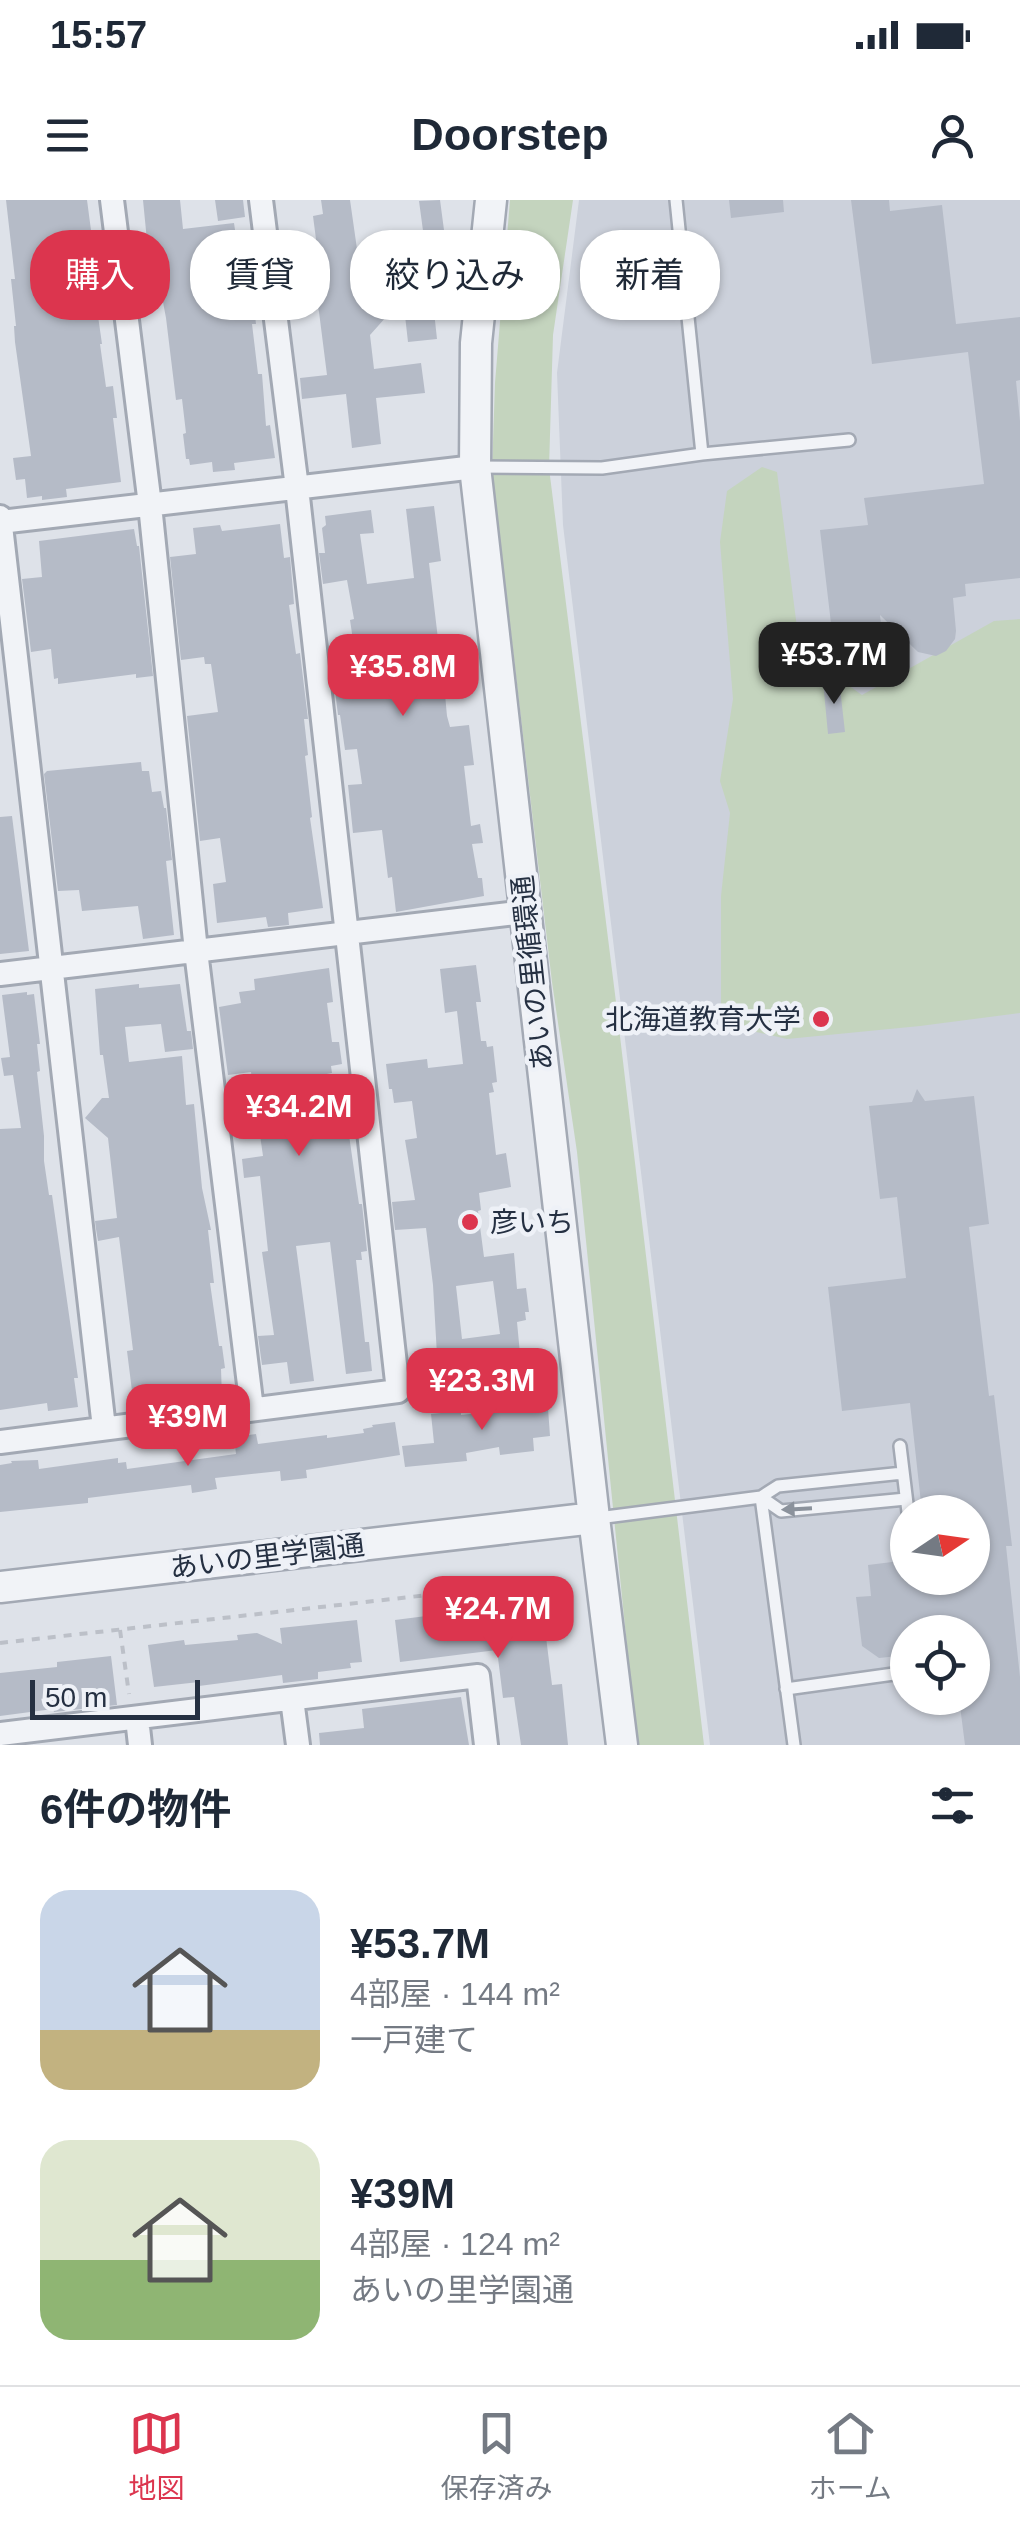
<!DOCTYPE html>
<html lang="ja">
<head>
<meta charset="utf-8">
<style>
  :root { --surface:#fff; --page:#f2f2f3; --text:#1f2937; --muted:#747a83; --line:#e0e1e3; --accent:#dc354e }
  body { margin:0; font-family:Arial,"Noto Sans JP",sans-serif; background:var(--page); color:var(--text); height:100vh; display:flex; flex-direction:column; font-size:38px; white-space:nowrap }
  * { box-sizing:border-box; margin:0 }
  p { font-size:32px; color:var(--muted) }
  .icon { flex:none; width:55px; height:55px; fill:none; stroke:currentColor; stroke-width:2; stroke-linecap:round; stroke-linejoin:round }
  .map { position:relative; height:1545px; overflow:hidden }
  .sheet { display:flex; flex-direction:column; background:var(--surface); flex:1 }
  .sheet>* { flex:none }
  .banner { position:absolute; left:30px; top:30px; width:960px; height:90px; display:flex; gap:20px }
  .needle { width:65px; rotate:77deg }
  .tools { position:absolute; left:890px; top:1295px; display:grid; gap:20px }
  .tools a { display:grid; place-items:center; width:100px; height:100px; border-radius:50%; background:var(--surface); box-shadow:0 2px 8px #0004; font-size:50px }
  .scale { position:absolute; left:30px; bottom:25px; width:170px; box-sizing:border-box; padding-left:10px; border:5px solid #253042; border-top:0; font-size:28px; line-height:35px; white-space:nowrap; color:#253042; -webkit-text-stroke:8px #eef1f7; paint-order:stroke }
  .price { position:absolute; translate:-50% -85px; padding:0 22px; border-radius:20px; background:var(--accent); color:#fff; font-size:32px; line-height:65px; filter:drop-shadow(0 2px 5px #0008) }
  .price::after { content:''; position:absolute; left:50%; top:60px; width:30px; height:22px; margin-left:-15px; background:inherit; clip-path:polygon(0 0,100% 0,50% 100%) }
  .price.selected { background:#222; color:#fff }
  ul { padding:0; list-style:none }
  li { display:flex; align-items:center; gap:30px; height:250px; padding:0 40px }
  li span { display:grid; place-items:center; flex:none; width:280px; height:200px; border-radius:30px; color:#555 }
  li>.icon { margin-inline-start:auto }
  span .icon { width:120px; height:120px; fill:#fffc; stroke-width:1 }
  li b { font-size:42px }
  h2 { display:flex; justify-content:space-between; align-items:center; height:120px; padding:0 40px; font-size:42px }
  .tag { padding:0 35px; border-radius:40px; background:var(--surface); box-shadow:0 2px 8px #0004; font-size:35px; line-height:90px }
  .tag.selected { background:var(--accent); color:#fff }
  .status { display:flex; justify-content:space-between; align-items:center; height:70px; padding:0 50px; background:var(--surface); direction:ltr }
  .status svg { height:28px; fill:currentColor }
  header { display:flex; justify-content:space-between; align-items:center; height:130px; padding:0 40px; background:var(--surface); font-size:45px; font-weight:700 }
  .tab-bar { display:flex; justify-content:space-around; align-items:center; height:140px; border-top:2px solid var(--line); background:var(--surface); font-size:28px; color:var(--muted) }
  .tab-bar a { display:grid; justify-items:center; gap:5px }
  .tab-bar .selected { color:var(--accent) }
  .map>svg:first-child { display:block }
  .built { fill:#ccd1db; fill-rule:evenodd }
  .green { fill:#c4d4be }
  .building { fill:#b5bbc7; fill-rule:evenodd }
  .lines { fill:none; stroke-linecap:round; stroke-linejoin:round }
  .service-casing { stroke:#a3a9b4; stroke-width:16 }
  .minor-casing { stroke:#a3a9b4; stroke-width:28 }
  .tertiary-casing { stroke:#a3a9b4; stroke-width:35 }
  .path { stroke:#bcc0c8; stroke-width:4; stroke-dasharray:8 8; stroke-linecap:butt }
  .service { stroke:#f1f3f7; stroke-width:11 }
  .minor { stroke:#f1f3f7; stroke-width:22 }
  .tertiary { stroke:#f1f3f7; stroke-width:30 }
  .oneway { fill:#8b929c }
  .poi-dot { fill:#dc354e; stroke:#eef1f7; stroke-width:4 }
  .labels { text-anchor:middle; stroke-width:9; stroke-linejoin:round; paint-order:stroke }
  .street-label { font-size:28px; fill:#253042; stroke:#eef1f7 }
  .poi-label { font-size:28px; fill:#253042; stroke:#eef1f7; text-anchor:end }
</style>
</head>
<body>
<div class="status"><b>15:57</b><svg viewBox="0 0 49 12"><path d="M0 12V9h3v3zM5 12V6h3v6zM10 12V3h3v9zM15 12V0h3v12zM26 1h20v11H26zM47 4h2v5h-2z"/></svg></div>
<header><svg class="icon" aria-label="menu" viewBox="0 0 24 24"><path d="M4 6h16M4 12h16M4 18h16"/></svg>Doorstep<svg class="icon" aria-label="person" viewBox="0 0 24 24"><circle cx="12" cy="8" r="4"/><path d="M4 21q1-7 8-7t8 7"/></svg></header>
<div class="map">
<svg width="1020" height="1545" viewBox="0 0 1020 1545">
  <rect width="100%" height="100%" fill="#dee2e9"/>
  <!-- built -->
  <path class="built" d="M579,0H1020V1545H710L563,325L557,173ZM908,1312H972V1378H908ZM908,1432H972V1498H908Z"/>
  <!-- green -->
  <path class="green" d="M510,0H573L553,135L549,268L615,794L704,1545H637L577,952L552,782L492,272L495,183Z
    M762,267L777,272L800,451L862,495L994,421L1020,419V813L920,826L787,839L721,824V696L730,613L720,581L733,499L720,342L727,291Z"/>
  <!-- building -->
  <path class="building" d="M6,0H87L98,83V94L95,95L102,144H100L106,187L113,186L117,218H113L121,282L66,289L67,297L42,300V296L27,298L25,279L16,280L13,258L31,256L15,142L14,126H16L11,79H15Z
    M143,0H180L183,29L234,23L240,64L249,63L256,124H252L258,174H262L266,226L270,225L275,258L234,263L235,270L213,272L212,262L190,265L189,259H186L183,234L186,233L182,199L176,200L166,118L163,102L158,103L156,77H159L154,40L147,41Z
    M215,0H243L245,17L218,21Z
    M321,0H350L359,63L404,58L403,40L424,38L419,1L440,0L448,60L434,62L437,93H432L437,139L408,142L403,98L370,135L374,169L421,163L425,193L376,198L381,244L352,248L346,194L302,199L300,178L327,175L319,112L313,86L327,83L323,47H317L313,16L323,14Z
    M729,0H783L784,12L731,18Z
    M851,0H889L890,11L942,5L956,124L1020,117V180L1016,181L1020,221V378L965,384L966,396L953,398L956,431L955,439L946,451L936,456L918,452L880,415L885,460L836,466L820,330L868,325L864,298L984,284L968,152L872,164Z
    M434,306L441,361L429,363L438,439L440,444L457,441L460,459L442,462L447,516L450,527L469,525L474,565L464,566L471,626L480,624L483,643L472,644L478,678H482L484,696L396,712L392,677L388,678L382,630L353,633L348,585L362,584L357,549L345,550L340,515H338L330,450L354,447L350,420L354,419L347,380L323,384L319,353H325L322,328L326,325L325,316L371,310L374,333L360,334L367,384L414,378L406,309Z
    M280,324L284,358L290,357L293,391L294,404L289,405L296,454L300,453L308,519H304L308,555L305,556L312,617L310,618L323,708L288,713L289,725L268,727L266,717L217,723L213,684L226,682L220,638L200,641L187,516L218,512L211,464H205L204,457L181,460L170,357L196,354L193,328L220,325L222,331Z
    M134,329L137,346H139L153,476L136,478V474L58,484V478L54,479L51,449L31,452L29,435L22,379L42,377L39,341Z
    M839,479L845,532L828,534L823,481Z
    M141,562L142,571H149L152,592L161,591L164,608H166L172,660L166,661L174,735L143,739L138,706L82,711L79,690L58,691L44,574L47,571Z
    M12,616L29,751L0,754V617Z
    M476,765L481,802H476L481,841H486L487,847L493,846L497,882L492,883L494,892L489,893L496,955L506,953L511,987L479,993L481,1010L478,1011L484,1057L514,1053L517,1089L526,1088L529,1112H525L526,1120L517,1122L520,1154L508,1156L509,1159L464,1164L465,1171L438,1173L433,1085L426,1028L395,1030L392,1002L415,1000L405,940L417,938L412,901L394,903L392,889H389L386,864L427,859L428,868L463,864L457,811L445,813L440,769ZM493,1081L500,1134L462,1139L456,1086Z
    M329,768L333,802L327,803L332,842H339L342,864L331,866L332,873L321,875L327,924L347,921L356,984L359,1004H362L367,1051L361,1052L362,1060H356L365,1142H369L372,1171L346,1174L330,1042L296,1046L314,1181L290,1184L287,1162L262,1165L258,1136L274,1135L262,1052L268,1051L260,976L244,978L242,959L263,956L251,872L228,875L219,807L241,803L239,792L255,790L254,779Z
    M139,784V788L180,784L187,831H191L193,849L165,852L161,824L125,827L129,862L182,856L186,905L194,904L202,988L211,1030H208L214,1083H210L219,1146H222L225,1168L221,1169L222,1197L140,1208L139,1198L133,1199L127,1151L133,1150L119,1037L98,1041L96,1029L95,1021L117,1018L108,938L85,918L102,898H109L103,855H100L95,789Z
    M27,792V795L34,794L40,844H37L40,871L37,872L44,936V961L49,995H52L78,1178H74L78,1207L48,1211L47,1203L0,1210V929L21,928L13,875L4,876L1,858L10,857L2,795Z
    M917,889L925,901L974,896L989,1024L969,1027L989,1196L994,1195L1012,1346H1006L1020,1477V1545H965L959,1498H972V1432H908V1455L879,1458L862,1446L856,1397L871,1396L868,1365L908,1360V1378H972V1312H922L910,1203L842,1211L828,1087L906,1078L897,997L880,999L869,906L912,902Z
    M547,1194L550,1236L533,1238L534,1251L500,1255L499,1247L466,1253L467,1261L405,1267L402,1246L434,1243L431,1214L461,1211V1215L507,1210V1207L524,1205L523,1197Z
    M395,1222L400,1255L306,1270L307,1278L281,1281L280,1271L215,1278L217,1289L192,1293L191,1285L88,1298V1303L0,1312V1265L12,1263L11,1261L38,1260L39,1269L118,1258V1263L126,1262L127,1269L236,1254L234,1237L256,1234L258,1244L327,1235V1238L364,1233L363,1229L373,1227L372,1225Z
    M542,1405L552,1485L562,1484L568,1545H521L514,1497L503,1498L497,1450L400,1462L395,1420L481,1409V1412Z
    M357,1420L362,1462L350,1463L351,1468L318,1472V1479L283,1483L282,1475L199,1486V1482L154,1487L148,1445L184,1440L185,1445L238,1440L237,1435L257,1433L282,1444L280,1428Z
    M111,1456L117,1505L54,1512L53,1509L0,1516V1473L57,1467V1462Z
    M461,1497L469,1545H320L319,1533L364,1528L362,1509Z"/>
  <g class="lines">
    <defs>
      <path id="service" d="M676,0L702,254
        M475,267L602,268L702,254L849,240
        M900,1246L908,1312
        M761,1297L794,1545
        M761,1297L781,1311L906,1299
        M598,1318L761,1297L778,1286L903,1273
        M786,1489L908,1472"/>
      <path id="minor" d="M112,0L150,305L196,751L252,1209
        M0,317L104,1228
        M0,322L475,267
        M0,774L525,712
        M0,1242L398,1191L297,288L261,0
        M292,1499L298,1545
        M137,1518L140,1545
        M0,1534L478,1476L486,1545"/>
      <path id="tertiary" d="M491,0L476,143L475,267L594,1318L622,1545
        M0,1387L594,1318"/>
    </defs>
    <!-- service casing -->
    <use href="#service" class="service-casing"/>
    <!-- minor casing -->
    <use href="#minor" class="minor-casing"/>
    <!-- tertiary casing -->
    <use href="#tertiary" class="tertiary-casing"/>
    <!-- path -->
    <path class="path" d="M420,1193L543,1179
      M120,1430L129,1494
      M0,1443L526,1384"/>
    <!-- service -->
    <use href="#service" class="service"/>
    <!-- minor -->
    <use href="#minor" class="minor"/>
    <!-- tertiary -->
    <use href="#tertiary" class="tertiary"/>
  </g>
  <!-- one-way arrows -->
  <defs><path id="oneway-solid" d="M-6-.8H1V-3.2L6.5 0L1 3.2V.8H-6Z" transform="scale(2.5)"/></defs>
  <use class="oneway" href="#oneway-solid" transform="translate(797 1309) rotate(177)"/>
  <!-- markers -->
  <g class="poi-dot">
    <circle cx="821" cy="819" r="10"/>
    <circle cx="470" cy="1022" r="10"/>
  </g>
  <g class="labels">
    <!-- street labels -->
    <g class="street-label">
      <text transform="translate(532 773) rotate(-96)" y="10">あいの里循環通</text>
      <text transform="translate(267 1356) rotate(-7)" y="10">あいの里学園通</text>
    </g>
    <!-- poi labels -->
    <g class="poi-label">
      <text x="801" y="829">北海道教育大学</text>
      <text x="490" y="1032" text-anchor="start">彦いち</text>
    </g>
  </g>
</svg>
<div class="tools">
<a><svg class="needle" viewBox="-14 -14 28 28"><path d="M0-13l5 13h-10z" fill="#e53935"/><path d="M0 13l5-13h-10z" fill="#747a83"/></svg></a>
<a><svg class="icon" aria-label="locate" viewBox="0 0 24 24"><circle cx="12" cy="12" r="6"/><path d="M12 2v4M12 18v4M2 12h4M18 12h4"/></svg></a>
</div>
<div class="scale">50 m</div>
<b class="price selected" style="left:834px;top:507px">¥53.7M</b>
<b class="price" style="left:403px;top:519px">¥35.8M</b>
<b class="price" style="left:299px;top:959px">¥34.2M</b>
<b class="price" style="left:482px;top:1233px">¥23.3M</b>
<b class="price" style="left:188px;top:1269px">¥39M</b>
<b class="price" style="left:498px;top:1461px">¥24.7M</b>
<div class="banner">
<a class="tag selected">購入</a>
<a class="tag">賃貸</a>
<a class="tag">絞り込み</a>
<a class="tag">新着</a>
</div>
</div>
<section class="sheet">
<h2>6件の物件<svg class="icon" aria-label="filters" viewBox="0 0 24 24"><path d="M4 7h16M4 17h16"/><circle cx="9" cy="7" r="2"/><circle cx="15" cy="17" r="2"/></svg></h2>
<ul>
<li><span style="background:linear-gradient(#c9d6e8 70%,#c2b280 0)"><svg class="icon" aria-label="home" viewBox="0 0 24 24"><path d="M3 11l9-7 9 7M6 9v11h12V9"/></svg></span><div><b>¥53.7M</b><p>4部屋 · 144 m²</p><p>一戸建て</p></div></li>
<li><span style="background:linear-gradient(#dfe7d0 60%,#8fb573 0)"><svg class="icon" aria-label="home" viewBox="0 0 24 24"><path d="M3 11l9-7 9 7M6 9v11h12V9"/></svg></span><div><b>¥39M</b><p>4部屋 · 124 m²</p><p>あいの里学園通</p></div></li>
</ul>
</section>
<nav class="tab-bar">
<a class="selected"><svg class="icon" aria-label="map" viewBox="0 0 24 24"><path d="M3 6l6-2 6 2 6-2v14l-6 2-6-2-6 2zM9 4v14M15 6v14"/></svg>地図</a>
<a><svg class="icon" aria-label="saved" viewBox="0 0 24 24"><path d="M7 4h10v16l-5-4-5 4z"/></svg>保存済み</a>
<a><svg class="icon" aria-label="home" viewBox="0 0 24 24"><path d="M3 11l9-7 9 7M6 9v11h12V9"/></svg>ホーム</a>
</nav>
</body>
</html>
